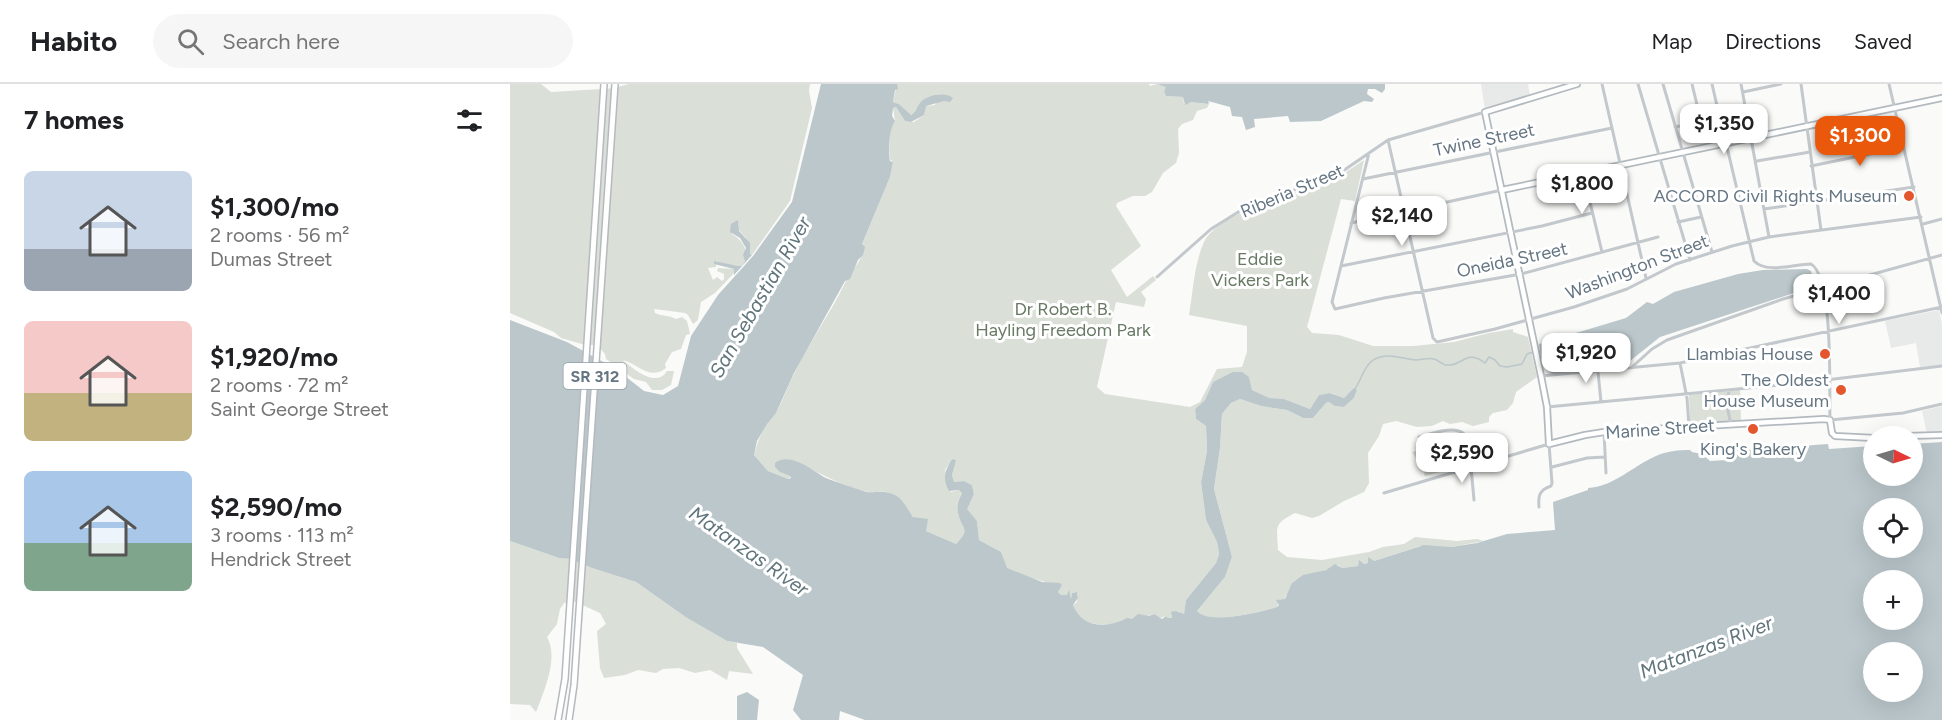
<!DOCTYPE html>
<html lang="en">
<head>
<meta charset="utf-8">
<style>
  :root { --surface:#fff; --page:#f6f6f6; --text:#202124; --muted:#757577; --line:#e0e0e0; --accent:#ea580c }
  body { margin:0; font-family:Figtree,sans-serif; background:var(--page); color:var(--text); height:100vh; display:flex; flex-direction:column; font-size:22px; white-space:nowrap }
  * { box-sizing:border-box; margin:0 }
  p { font-size:20px; color:var(--muted) }
  .icon { flex:none; width:33px; height:33px; fill:none; stroke:currentColor; stroke-width:2; stroke-linecap:round; stroke-linejoin:round }
  .map { position:relative; flex:1; overflow:hidden }
  .panel { display:flex; flex-direction:column; background:var(--surface); width:510px }
  .panel>* { flex:none }
  .needle { width:39px; rotate:95deg }
  .controls { position:absolute; left:1353px; top:342px; display:grid; gap:12px }
  .controls a { display:grid; place-items:center; width:60px; height:60px; border-radius:50%; background:var(--surface); box-shadow:0 6px 24px #0002; font-size:30px }
  .price { position:absolute; translate:-50% -51px; padding:0 14px; border-radius:12px; background:#fff; color:#222; font-size:20px; line-height:39px; filter:drop-shadow(0 2px 3px #0008) }
  .price::after { content:''; position:absolute; left:50%; top:36px; width:18px; height:14px; margin-left:-9px; background:inherit; clip-path:polygon(0 0,100% 0,50% 100%) }
  .price.current { background:var(--accent); color:#fff }
  ul { padding:0; list-style:none }
  li { display:flex; align-items:center; gap:18px; height:150px; padding:0 24px }
  li span { display:grid; place-items:center; flex:none; width:168px; height:120px; border-radius:9px; color:#555 }
  li>.icon { margin-inline-start:auto }
  span .icon { width:72px; height:72px; fill:#fffc; stroke-width:1 }
  li b { font-size:26px }
  h2 { display:flex; justify-content:space-between; align-items:center; height:72px; padding:0 24px; font-size:26px }
  header { display:flex; align-items:center; gap:36px; box-sizing:border-box; height:84px; padding:0 30px; background:var(--surface); border-bottom:2px solid var(--line) }
  header strong { font-size:28px }
  nav { display:flex; gap:33px; margin-inline-start:auto; font-size:21px }
  .search { width:420px; height:54px; background:var(--page); display:flex; align-items:center; gap:15px; box-sizing:border-box; padding:0 21px; border-radius:33px; color:var(--muted); font-size:22px }
  main { display:flex; flex:1; min-height:0 }
  .map>svg:first-child { display:block }
  .built { fill:#e8e9e9 }
  .green { fill:#dadfd7 }
  .water { fill:#bbc7cb; fill-rule:evenodd }
  .lines { fill:none; stroke-linecap:round; stroke-linejoin:round }
  .stream { stroke:#bbc7cb; stroke-width:1.5 }
  .secondary-casing { stroke:#b3babf; stroke-width:8 }
  .primary-casing { stroke:#b5babe; stroke-width:8 }
  .street { stroke:#c3c8cc; stroke-width:3 }
  .secondary { stroke:#fff; stroke-width:4.5 }
  .primary { stroke:#fff; stroke-width:5 }
  .poi-dot { fill:#e4572e; stroke:#fff; stroke-width:2 }
  .labels { text-anchor:middle; stroke-width:6; stroke-linejoin:round; paint-order:stroke }
  .shield { fill:#fff; stroke:#939fa8; stroke-width:1.5 }
  .shield-label { font-size:16px; font-weight:bold; fill:#657683 }
  .street-label { font-size:18px; fill:#657683; stroke:#fff }
  .poi-label { font-size:18px; fill:#657683; stroke:#fff; text-anchor:end }
  .park-label { font-size:18px; fill:#687a64; stroke:#fff }
  .water-label { font-size:20px; font-style:italic; fill:#60757c; stroke:#fff }
</style>
</head>
<body>
<header>
<strong>Habito</strong>
<div class="search"><svg class="icon" aria-label="search" viewBox="0 0 24 24"><circle cx="10" cy="10" r="6"/><path d="M15 15l6 6"/></svg>Search here</div>
<nav><a>Map</a><a>Directions</a><a>Saved</a></nav>
</header>
<main>
<section class="panel">
<h2>7 homes<svg class="icon" aria-label="filters" viewBox="0 0 24 24"><path d="M4 7h16M4 17h16"/><circle cx="9" cy="7" r="2"/><circle cx="15" cy="17" r="2"/></svg></h2>
<ul>
<li><span style="background:linear-gradient(#c9d6e8 65%,#9aa5b1 0)"><svg class="icon" aria-label="home" viewBox="0 0 24 24"><path d="M3 11l9-7 9 7M6 9v11h12V9"/></svg></span><div><b>$1,300/mo</b><p>2 rooms · 56 m²</p><p>Dumas Street</p></div></li>
<li><span style="background:linear-gradient(#f6c9c9 60%,#c2b280 0)"><svg class="icon" aria-label="home" viewBox="0 0 24 24"><path d="M3 11l9-7 9 7M6 9v11h12V9"/></svg></span><div><b>$1,920/mo</b><p>2 rooms · 72 m²</p><p>Saint George Street</p></div></li>
<li><span style="background:linear-gradient(#a9c7e8 60%,#7fa58c 0)"><svg class="icon" aria-label="home" viewBox="0 0 24 24"><path d="M3 11l9-7 9 7M6 9v11h12V9"/></svg></span><div><b>$2,590/mo</b><p>3 rooms · 113 m²</p><p>Hendrick Street</p></div></li>
</ul>
</section>
<div class="map">
<svg width="1432" height="636" viewBox="0 0 1432 636">
  <rect width="100%" height="100%" fill="#fafaf8"/>
  <!-- built -->
  <path class="built" d="M971,0H1018L1020,12L975,26Z
    M1429,226L1432,240V281L1410,283L1406,259L1381,264L1375,237Z
    M1432,322V349L1417,350L1412,327Z"/>
  <!-- green -->
  <path class="green" d="M0,0H31L41,8L92,5L75,261L51,254L44,248L0,229Z
    M119,0H300L299,7L302,24L280,117L242,171L240,170L236,154L228,145L229,140L222,150C234,157 241,170 232,182C225,182 210,181 206,177V183L198,184L203,196L207,193L212,197L214,195V190L207,187L208,184L224,185L225,188L205,209L191,218L188,236L183,240L178,231L175,229L144,225L145,229C152,232 158,231 166,235L172,233L177,237L180,250L176,251L171,265L162,268L155,280L156,284C140,297 128,280 113,276C122,284 146,305 157,287H164L161,301L152,306H142L136,298L124,295L96,275L95,270L89,263L107,3Z
    M387,0H639L640,2L647,0L657,3L654,8L656,12L673,13L674,20L681,18L697,20V17L700,18L697,24L687,27L683,36L672,40L668,45L669,69L666,79L653,89L642,108L635,112H623L607,119L606,122L631,162L601,186L617,213L643,192L646,196L631,208L636,215L634,223L606,218L587,303L595,310L680,323L690,318L707,285L732,283L737,268V242L679,231C683,208 684,180 694,158C708,129 789,107 818,97L830,92L854,76L845,117L831,115L797,243L802,249L829,251L863,262H903L944,258L979,249L1003,245V248L1018,253L1027,293L1006,308L1003,319L997,326L983,329L979,333V338L963,342L952,338L940,340L933,337L922,342L907,343L886,337L873,340L869,352L858,369L859,399L854,408L834,417L809,432L802,434L785,429C763,440 767,443 768,466L777,473L812,476L859,468L873,463L894,460L905,453L947,457L967,455L974,457L941,463L910,462L864,477L858,476V479L854,480L849,477L848,482L832,484L828,481C821,481 821,485 815,486C798,492 798,488 782,499L779,511H776L774,517L770,515L767,523C750,528 698,541 687,527L715,493L722,473L704,405L710,364L712,330L721,319L730,315L751,322L777,326L793,334H803L816,319L820,318L825,322L834,323L844,314L847,306L844,305L834,314L821,309L809,311L800,325L774,315L758,314L742,306L739,294L703,298L695,316L685,325L686,335L696,342L697,367L691,398L696,436L707,458L709,470L706,479L676,516L674,530H671L668,527L661,531L662,534H658L656,532L650,534L643,530C637,533 631,533 625,535C602,541 573,548 563,521L567,518L568,510L564,508L562,510L561,515L559,508L558,511H551L548,508L549,504L543,500L521,494L496,484L491,468L469,456L467,437L456,425L464,410L462,401L454,397L444,398L442,391L445,376L442,375L435,386L441,408L449,406L452,408C449,415 446,421 448,429C451,446 462,443 446,460L416,447V438L414,435C398,437 394,417 382,410C374,405 363,410 354,407C327,401 303,383 276,376L270,388L281,392L278,395L258,387L244,371C247,360 250,351 256,341C259,336 264,332 267,327C274,314 278,301 285,288C300,257 320,230 335,199C340,188 358,171 352,160L380,93L383,78L380,75C379,64 378,45 385,37L383,24L386,23L395,37L404,38L414,31L415,22L425,21L429,10C416,17 414,15 406,29L400,31L389,20L383,18Z
    M103,4L85,261H79L96,5Z
    M1230,306L1231,338L1180,341L1179,311Z
    M926,362L933,387L915,392L911,381L902,368Z
    M0,457L49,474L60,475L82,484L126,498L177,534L217,557L227,559V564L243,590L219,587L217,596L200,586L185,589L169,584L153,585L146,589L128,586L115,591L94,594L90,584L87,547L96,540L90,529L66,518L54,519L50,525L47,540L37,553C49,574 34,607 26,628L20,621L0,620Z"/>
  <!-- water -->
  <path class="water" d="M311,0H387L388,5L385,6L383,18L389,20L401,31C407,28 406,24 410,19C416,11 435,7 443,14L440,18L434,17L416,22L414,31L401,38L395,37L386,23L383,24L382,32L385,37C379,45 378,67 380,77L383,78L380,93L352,160L355,163L353,171L348,176L340,195L335,197L284,289L266,329L257,340L247,357L244,371L258,387L278,395L281,394L280,392L270,388L265,383V379C280,367 303,387 316,394C321,396 353,407 357,408C367,409 375,406 385,411C394,416 397,425 403,433L418,435L416,447L446,460C462,443 451,446 448,429C446,422 449,415 452,409L449,406L439,407C432,395 435,386 442,375L446,376L442,391L444,398L454,397L462,401L464,410L457,425L467,437L469,456L491,468L497,484L532,498L550,499L552,501L548,508L551,511H557L559,506L561,515L562,509L567,508L568,514L563,521C572,544 597,545 617,534L622,535L628,530L639,532L644,530L652,535L656,532L658,534H662L661,528L666,527L674,530L676,516L706,479L709,470L707,458L696,436L691,398L697,367L696,342L686,335L685,325L695,316L703,298L723,288H732L739,293L742,306L759,314L774,315L800,325L809,311L820,309L834,314L844,304L847,306L844,314L834,323L825,322L819,318L816,319L803,334H793L777,326L751,322L730,315L721,319L712,330L710,364L704,405L722,473L715,493L687,527C699,541 750,528 767,523L769,521L766,516L775,515L782,499L793,491L816,486L825,480L832,484L848,482L849,476L854,480L858,479V473L864,477L914,461L941,463L967,459L997,450L1045,446L1043,418L1078,406V404C1103,403 1123,382 1146,372C1157,367 1168,366 1180,366L1182,368L1192,370L1200,377L1217,376L1224,364L1235,363L1236,366L1318,360L1319,365L1363,362L1364,392H1402L1403,360L1432,358V636H355L330,627L329,636H291L283,626L293,591L253,563L217,557L177,534L126,498L82,484L60,475L49,474L0,457V236L57,258L106,285L134,307L153,311L168,302L181,252L208,211L243,172L282,118ZM1364,424H1402V464H1364ZM1364,496H1402V536H1364ZM1364,568H1402V608H1364Z
    M647,0H875V5L872,9L865,5H858L857,10L864,15L862,18L854,17L811,37L780,38L778,32L744,35L745,43L736,46L732,33L722,32L720,23L698,17V20L681,18L675,21L673,13L656,12L654,8L656,3Z
    M228,136L229,147L240,159V170L242,171L224,191V185L204,180V177L228,182H232L235,177L233,171L236,164L230,154L220,148L221,140Z
    M1297,185L1301,187L1305,202L1150,253L1115,281L1043,290C1031,285 1031,272 1029,260L1116,234L1137,218L1143,220L1164,208L1228,190L1253,186Z
    M237,608L249,616L247,636H227V612Z"/>
  <g class="lines">
    <!-- stream -->
    <path class="stream" d="M845,305C851,296 855,280 865,275C878,268 892,275 906,276C911,276 919,273 924,275C929,276 932,281 937,281C952,283 956,264 975,279L979,273L985,276L990,282L997,283L1012,280L1017,270L1023,268"/>
    <defs>
      <path id="secondary" d="M1067,0L975,28L1031,292L1037,323L1039,360L1075,351L1094,348L1314,335L1320,336L1322,349L1325,352L1364,354
        M992,106L1432,14
        M1397,352L1432,351"/>
      <path id="primary" d="M48,636L55,595L94,0
        M59,636L64,601L105,0"/>
    </defs>
    <!-- secondary casing -->
    <use href="#secondary" class="secondary-casing"/>
    <!-- primary casing -->
    <use href="#primary" class="primary-casing"/>
    <!-- street -->
    <path class="street" d="M1092,0L1136,194
      M1128,0L1180,176
      M1153,0L1202,168
      M1182,0L1194,50L1205,61
      M1202,0L1212,44L1209,60
      M1231,0L1259,153
      M1291,0L1311,146
      M1379,0L1432,229
      M1233,8L1271,0
      M1165,43L1191,38
      M878,56L923,254L927,258L985,245L1064,223L1117,205L1166,180L1222,162L1259,153L1411,133
      M1216,59L1244,177C1257,190 1284,180 1301,180C1324,193 1319,309 1320,336L1393,329L1432,320
      M859,69L822,218L825,225L874,214L1011,190L1148,153
      M1247,77L1300,68
      M1301,82L1394,63
      M1073,89L1092,168
      M853,95L1102,44
      M1254,125L1404,103
      M1168,138L1191,133
      M841,139L992,106
      M1413,140L1432,135
      M831,182L1032,142L1082,129
      M647,193L701,145L738,122L827,91L878,56L975,28
      M1170,279L1177,314L1179,343
      M1121,284L1142,265L1157,256L1273,215L1432,171
      M1088,288L1091,318
      M1031,292L1170,279L1432,223
      M1219,306L1217,322L1221,341
      M1037,323L1291,299L1432,282
      M1094,348L1096,389
      M909,353C940,344 964,336 963,382
      M961,383L964,416
      M1042,383L1077,374L1095,373
      M874,409L1039,360L1042,399L1041,402C1029,406 1028,412 1029,423"/>
    <!-- secondary -->
    <use href="#secondary" class="secondary"/>
    <!-- primary -->
    <use href="#primary" class="primary"/>
  </g>
  <!-- markers -->
  <g class="poi-dot">
    <circle cx="1399" cy="112" r="6"/>
    <circle cx="1315" cy="270" r="6"/>
    <circle cx="1331" cy="306" r="6"/>
    <circle cx="1243" cy="345" r="6"/>
  </g>
  <g class="labels">
    <!-- shield labels -->
    <rect class="shield" x="53.5" y="279" width="63" height="26" rx="4.5"/>
    <g class="shield-label">
      <text x="85" y="298">SR 312</text>
    </g>
    <!-- street labels -->
    <g class="street-label">
      <text transform="translate(974 56) rotate(-12)" y="6">Twine Street</text>
      <text transform="translate(782 107) rotate(-23)" y="6">Riberia Street</text>
      <text transform="translate(1002 176) rotate(-12)" y="6">Oneida Street</text>
      <text transform="translate(1127 183) rotate(-21)" y="6">Washington Street</text>
      <text transform="translate(1150 345) rotate(-4)" y="6">Marine Street</text>
    </g>
    <!-- poi labels -->
    <g class="poi-label">
      <text x="1387" y="118">ACCORD Civil Rights Museum</text>
      <text x="1303" y="276">Llambias House</text>
      <text x="1319" y="302">The Oldest<tspan x="1319" dy="21">House Museum</tspan></text>
      <text x="1243" y="371" text-anchor="middle">King's Bakery</text>
    </g>
    <!-- park labels -->
    <g class="park-label">
      <text x="750" y="181">Eddie<tspan x="750" dy="21">Vickers Park</tspan></text>
      <text x="553" y="231">Dr Robert B.<tspan x="553" dy="21">Hayling Freedom Park</tspan></text>
    </g>
    <!-- water labels -->
    <g class="water-label">
      <text transform="translate(250 213) rotate(-60)" y="7">San Sebastian River</text>
      <text transform="translate(239 467) rotate(35)" y="7">Matanzas River</text>
      <text transform="translate(1196 563) rotate(-21)" y="7">Matanzas River</text>
    </g>
  </g>
</svg>
<div class="controls">
<a><svg class="needle" viewBox="-14 -14 28 28"><path d="M0-13l5 13h-10z" fill="#e53935"/><path d="M0 13l5-13h-10z" fill="#757577"/></svg></a>
<a><svg class="icon" aria-label="locate" viewBox="0 0 24 24"><circle cx="12" cy="12" r="6"/><path d="M12 2v4M12 18v4M2 12h4M18 12h4"/></svg></a>
<a>+</a>
<a>−</a>
</div>
<b class="price" style="left:1214px;top:71px">$1,350</b>
<b class="price current" style="left:1350px;top:83px">$1,300</b>
<b class="price" style="left:1072px;top:131px">$1,800</b>
<b class="price" style="left:892px;top:163px">$2,140</b>
<b class="price" style="left:1329px;top:241px">$1,400</b>
<b class="price" style="left:1076px;top:300px">$1,920</b>
<b class="price" style="left:952px;top:400px">$2,590</b>
</div>
</main>
</body>
</html>
